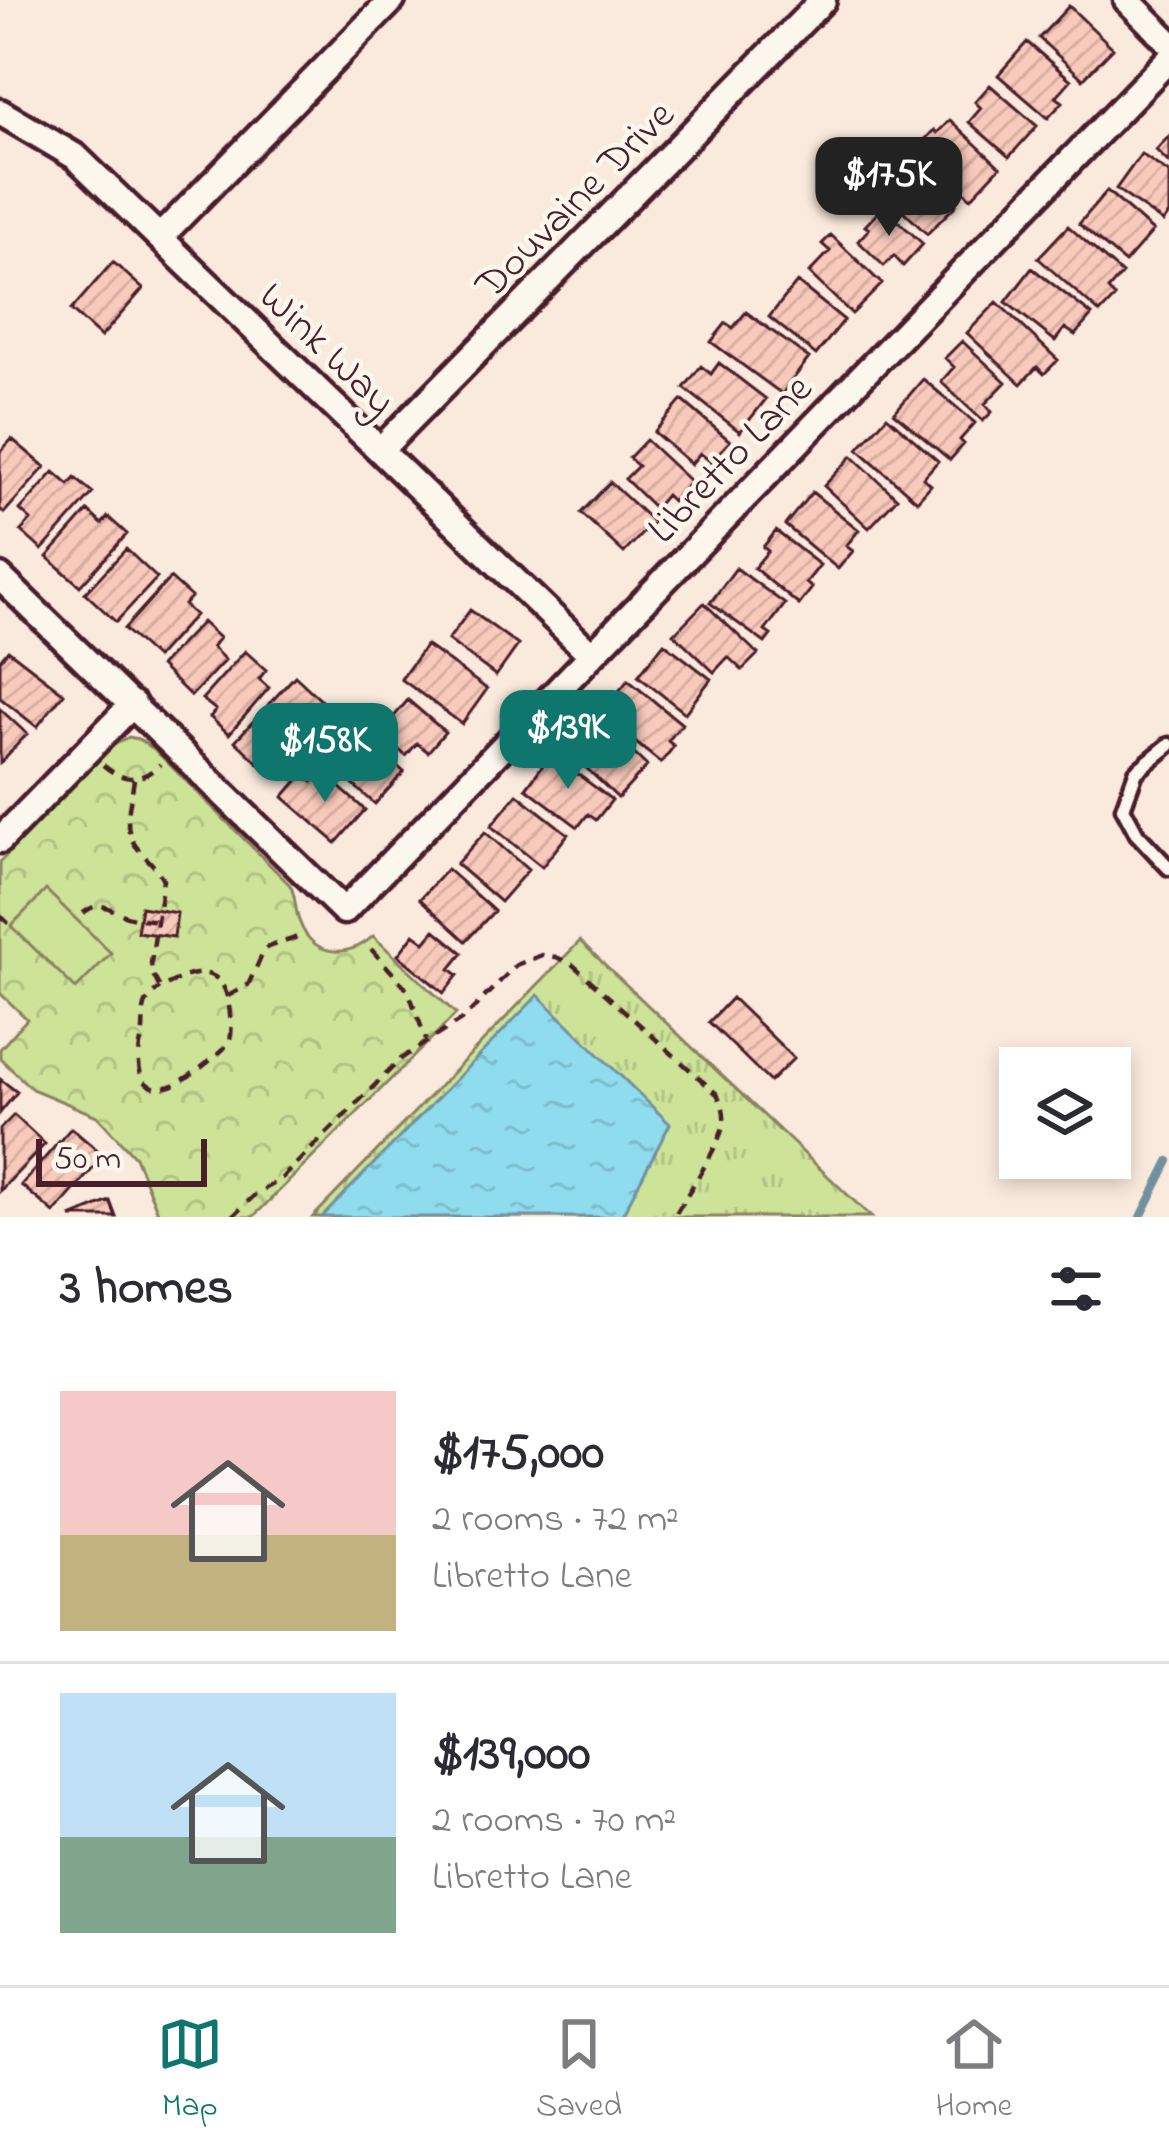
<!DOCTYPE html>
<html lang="en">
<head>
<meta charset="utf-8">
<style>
  :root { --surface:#fff; --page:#f7f7f7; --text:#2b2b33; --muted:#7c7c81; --line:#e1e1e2; --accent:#0f766e }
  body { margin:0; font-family:"Indie Flower",sans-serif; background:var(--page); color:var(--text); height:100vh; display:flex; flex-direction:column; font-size:45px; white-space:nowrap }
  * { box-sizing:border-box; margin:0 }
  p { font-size:39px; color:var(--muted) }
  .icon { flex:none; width:66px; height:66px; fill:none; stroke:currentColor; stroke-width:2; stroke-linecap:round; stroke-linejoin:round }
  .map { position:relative; height:1217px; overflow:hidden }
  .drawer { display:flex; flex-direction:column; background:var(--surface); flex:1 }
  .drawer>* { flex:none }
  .controls { position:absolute; left:999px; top:1047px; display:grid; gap:24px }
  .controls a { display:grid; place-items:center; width:132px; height:132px; border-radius:0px; background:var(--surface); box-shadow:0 6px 18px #0003; font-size:60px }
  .scale { position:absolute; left:36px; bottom:30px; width:171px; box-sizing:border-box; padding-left:12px; border:6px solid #4a1f2b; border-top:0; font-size:33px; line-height:42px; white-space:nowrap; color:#4a1f2b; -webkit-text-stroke:9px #fbf7ec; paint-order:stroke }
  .price { position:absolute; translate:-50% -102px; padding:0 27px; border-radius:24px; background:var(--accent); color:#fff; font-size:39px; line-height:78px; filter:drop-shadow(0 3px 6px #0008) }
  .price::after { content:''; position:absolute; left:50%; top:72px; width:36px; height:27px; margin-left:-18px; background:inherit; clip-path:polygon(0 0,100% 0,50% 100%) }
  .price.on { background:#222; color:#fff }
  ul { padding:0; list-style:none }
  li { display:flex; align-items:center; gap:36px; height:300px; padding:0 60px }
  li+li { border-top:3px solid var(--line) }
  li span { display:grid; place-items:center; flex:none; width:336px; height:240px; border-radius:0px; color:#555 }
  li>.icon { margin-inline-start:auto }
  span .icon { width:144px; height:144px; fill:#fffc; stroke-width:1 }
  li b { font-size:51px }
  h2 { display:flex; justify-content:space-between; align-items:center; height:144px; padding:0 60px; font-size:51px }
  .tab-bar { display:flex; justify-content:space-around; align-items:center; height:168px; border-top:3px solid var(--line); background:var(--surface); font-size:33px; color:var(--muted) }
  .tab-bar a { display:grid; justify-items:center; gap:6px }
  .tab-bar .on { color:var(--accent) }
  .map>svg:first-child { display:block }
  .grass { fill:url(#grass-tufts); stroke:#8b8162; stroke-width:3 }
  .park { fill:url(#park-crowns); stroke:#8b8162; stroke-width:3 }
  .pitch { fill:#cce398; stroke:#8b8162; stroke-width:3 }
  .water { fill:url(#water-ripples); stroke:#73909f; stroke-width:3 }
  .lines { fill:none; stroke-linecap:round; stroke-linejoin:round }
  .stream { stroke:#73909f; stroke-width:8 }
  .building { fill:url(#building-hatch); stroke:#4a1f2b; stroke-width:3 }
  .lane-casing { stroke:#4a1f2b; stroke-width:21 }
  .street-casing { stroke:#4a1f2b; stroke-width:33 }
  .path { stroke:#4a1f2b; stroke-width:4.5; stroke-dasharray:12 9; stroke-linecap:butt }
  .lane { stroke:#fbf7ec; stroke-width:12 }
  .street { stroke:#fbf7ec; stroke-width:24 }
  .labels { text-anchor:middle; stroke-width:9; stroke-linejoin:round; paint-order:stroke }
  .street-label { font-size:42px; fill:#4a1f2b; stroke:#fbf7ec }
</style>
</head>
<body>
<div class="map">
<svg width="1169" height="1217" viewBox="0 0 1169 1217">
  <defs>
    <pattern id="grass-tufts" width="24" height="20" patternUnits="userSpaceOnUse" patternTransform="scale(3)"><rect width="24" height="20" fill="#cce398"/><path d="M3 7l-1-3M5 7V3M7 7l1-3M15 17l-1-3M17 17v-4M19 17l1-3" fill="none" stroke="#b1c283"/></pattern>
    <pattern id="park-crowns" width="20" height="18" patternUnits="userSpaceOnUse" patternTransform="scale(3)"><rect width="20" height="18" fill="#cce398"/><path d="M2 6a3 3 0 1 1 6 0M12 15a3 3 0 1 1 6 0" fill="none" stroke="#b1c283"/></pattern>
    <pattern id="water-ripples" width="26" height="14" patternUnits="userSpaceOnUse" patternTransform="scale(3)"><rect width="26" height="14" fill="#8edced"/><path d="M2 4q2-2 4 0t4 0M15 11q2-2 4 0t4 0" fill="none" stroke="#7cbccb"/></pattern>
    <pattern id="building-hatch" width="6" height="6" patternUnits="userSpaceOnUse" patternTransform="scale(3)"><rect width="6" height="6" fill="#f8cabb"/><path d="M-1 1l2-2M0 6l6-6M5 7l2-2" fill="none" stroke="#d6ada1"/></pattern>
  </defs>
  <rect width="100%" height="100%" fill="#faeadd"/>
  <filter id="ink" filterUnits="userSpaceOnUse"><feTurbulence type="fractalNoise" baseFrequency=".00833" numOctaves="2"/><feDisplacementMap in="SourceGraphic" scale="24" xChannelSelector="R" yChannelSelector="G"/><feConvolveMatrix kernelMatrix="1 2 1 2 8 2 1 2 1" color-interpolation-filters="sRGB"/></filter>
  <g filter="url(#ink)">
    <!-- grass -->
    <path class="grass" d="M580,941L871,1217H313Z"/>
    <!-- park -->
    <path class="park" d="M129,737L138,739L154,749L290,885C297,898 294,910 300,923C313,957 349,959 373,936L456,1014L253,1217H160L135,1157L97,1116L32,1089L0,1058V1049L27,1019L0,993V862L112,746Z"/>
    <!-- pitch -->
    <path class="pitch" d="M46,890L111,953L76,989L11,926Z"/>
    <!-- water -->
    <path class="water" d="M538,995L670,1124L621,1217H322Z"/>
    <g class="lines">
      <!-- stream -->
      <path class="stream" d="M1141,1217L1169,1161"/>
    </g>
    <!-- building -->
    <path class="building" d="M1069,6L1113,48L1083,79L1039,38Z
      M1027,42L1071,80L1056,97L1063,102L1048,118L998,75Z
      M990,85L1037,126L1009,157L969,122L981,108L975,102Z
      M950,120L1000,167L971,198L917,148L934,130L937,133Z
      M1169,136V163L1156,150Z
      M1141,154L1169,173V214L1163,222L1116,189Z
      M910,160L956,205L927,234L873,182L889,165L897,173Z
      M1107,191L1153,231L1125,263L1079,224Z
      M883,207L923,244L903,266L894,256L884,266L858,241L869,229L865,226Z
      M1068,226L1122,274L1108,290L1115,297L1100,313L1038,258Z
      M831,235L882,284L852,314L809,273L830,251L822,244Z
      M113,262L143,289L101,337L71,310Z
      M1032,268L1092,315L1075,335L1065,328L1055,341L1006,302Z
      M797,282L844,320L816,355L769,317Z
      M997,302L1058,360L1044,374L1037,367L1021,384L967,333Z
      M746,312L809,358L782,394L711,342L726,323L733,328Z
      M962,341L1006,382L985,404L992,412L983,421L941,382L954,367L945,358Z
      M719,363L766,399L740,432L684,388L701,366L711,374Z
      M923,379L975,423L960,440L964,444L950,460L894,413Z
      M682,400L730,441L711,462L700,453L691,464L654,432Z
      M887,416L938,461L923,478L931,485L917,501L858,449Z
      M12,439L45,467L4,513L0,509V452Z
      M646,440L691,482L672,501L666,495L655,508L625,479L638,466L629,458Z
      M852,456L897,498L869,528L824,486Z
      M54,472L69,485L75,478L93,493L42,550L21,531L31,520L20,510Z
      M610,482L653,522L624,553L581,513Z
      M812,492L859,530L846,546L853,551L838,569L785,525Z
      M88,511L102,524L108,517L127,534L80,586L47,557Z
      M776,531L820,565L806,583L812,588L799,605L754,568L768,551L763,547Z
      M126,549L157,578L116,622L85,593Z
      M736,568L785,604L765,631L771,635L765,643L710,603Z
      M170,578L191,597L184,605L195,615L156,658L124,629Z
      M704,603L758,654L742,670L728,657L714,672L674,634Z
      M470,610L518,645L496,676L448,640Z
      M202,622L219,638L212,647L225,660L191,696L160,666Z
      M664,643L711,679L685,713L638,676Z
      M426,645L487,689L462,724L401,679Z
      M8,650L64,693L37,727L0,698V660Z
      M245,651L266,670L259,679L269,688L229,734L210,717L216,710L202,699Z
      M295,676L326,705L266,770L235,741Z
      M628,680L682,724L668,741L674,746L661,763L600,714Z
      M408,700L445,732L428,752L417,743L406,756L380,733Z
      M0,709L27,734L0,763Z
      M592,714L647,766L618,798L562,745Z
      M360,733L404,772L375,804L323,758L342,735L351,743Z
      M551,754L612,800L596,820L588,814L578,827L526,788Z
      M321,771L365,810L336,843L283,797L303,774L312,782Z
      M517,794L568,834L542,867L491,826Z
      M485,832L528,870L500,902L456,864Z
      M447,869L494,911L466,941L420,899Z
      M141,907L177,913L174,937L137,932Z
      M435,930L463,953L450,969L458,975L444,993L398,955L414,934L425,942Z
      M732,998L794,1058L770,1082L709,1022Z
      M0,1079L17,1092L0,1113Z
      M14,1115L45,1144L0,1191V1129Z
      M71,1128L104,1156L54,1213L21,1185Z
      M110,1201L116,1217H71Z"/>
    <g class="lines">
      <defs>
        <path id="lane" d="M1169,745L1136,772L1123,808L1137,834L1169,868"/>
        <path id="street" d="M1127,0L1169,42
          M0,112L76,157L591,654
          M161,236L392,0
          M380,450L823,0
          M0,577L344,911L1169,59
          M0,840L133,704"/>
      </defs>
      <!-- lane casing -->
      <use href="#lane" class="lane-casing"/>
      <!-- street casing -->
      <use href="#street" class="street-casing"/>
      <!-- path -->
      <path class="path" d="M103,765C123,782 141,783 160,764
        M134,779C132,797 123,823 132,840C140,855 156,864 163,880L151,963L153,975L160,988C198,968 226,962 230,1015C231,1025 233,1033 229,1042C224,1052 182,1083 171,1086C135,1097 136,1059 142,1037C145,1025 141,1012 147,1001C151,995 154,993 160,988
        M83,913C100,900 107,908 124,915C134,919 146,919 157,921
        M0,915L11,926
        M371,949L408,990L426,1040
        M228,996L248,985L265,949C271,944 288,942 299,936
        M232,1217L257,1193L279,1181L402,1058L464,1018L516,965L542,955L556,957L572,964L717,1094C722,1103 725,1111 724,1122C720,1147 687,1193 674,1217"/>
      <!-- lane -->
      <use href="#lane" class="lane"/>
      <!-- street -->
      <use href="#street" class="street"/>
    </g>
  </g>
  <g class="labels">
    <!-- street labels -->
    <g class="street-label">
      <text transform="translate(573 198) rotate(-45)" y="15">Douvaine Drive</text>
      <text transform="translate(329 347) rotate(44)" y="15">Wink Way</text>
      <text transform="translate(728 457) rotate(-46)" y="15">Libretto Lane</text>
    </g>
  </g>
</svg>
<div class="controls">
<a><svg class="icon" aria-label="layers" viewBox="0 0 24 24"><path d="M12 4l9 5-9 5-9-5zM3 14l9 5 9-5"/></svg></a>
</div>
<div class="scale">50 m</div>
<b class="price on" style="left:889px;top:239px">$175K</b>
<b class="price" style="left:568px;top:792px">$139K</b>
<b class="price" style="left:325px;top:805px">$158K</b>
</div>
<section class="drawer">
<h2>3 homes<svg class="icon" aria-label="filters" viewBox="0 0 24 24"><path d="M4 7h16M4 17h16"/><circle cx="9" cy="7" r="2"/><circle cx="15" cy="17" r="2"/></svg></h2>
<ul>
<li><span style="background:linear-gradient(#f6c9c9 60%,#c2b280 0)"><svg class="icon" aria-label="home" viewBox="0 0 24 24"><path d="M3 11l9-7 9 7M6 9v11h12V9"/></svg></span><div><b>$175,000</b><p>2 rooms · 72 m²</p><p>Libretto Lane</p></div></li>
<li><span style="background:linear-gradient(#bfe0f5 60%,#7fa58c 0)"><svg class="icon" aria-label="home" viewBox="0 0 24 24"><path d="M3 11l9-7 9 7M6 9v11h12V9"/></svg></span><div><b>$139,000</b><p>2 rooms · 70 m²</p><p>Libretto Lane</p></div></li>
</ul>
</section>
<nav class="tab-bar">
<a class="on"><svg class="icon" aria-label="map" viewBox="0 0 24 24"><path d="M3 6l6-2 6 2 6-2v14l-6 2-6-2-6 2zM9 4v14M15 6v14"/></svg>Map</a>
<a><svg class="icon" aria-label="saved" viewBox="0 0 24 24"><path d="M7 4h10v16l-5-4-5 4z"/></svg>Saved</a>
<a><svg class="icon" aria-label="home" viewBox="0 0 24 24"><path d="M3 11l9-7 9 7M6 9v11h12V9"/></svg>Home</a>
</nav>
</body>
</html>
